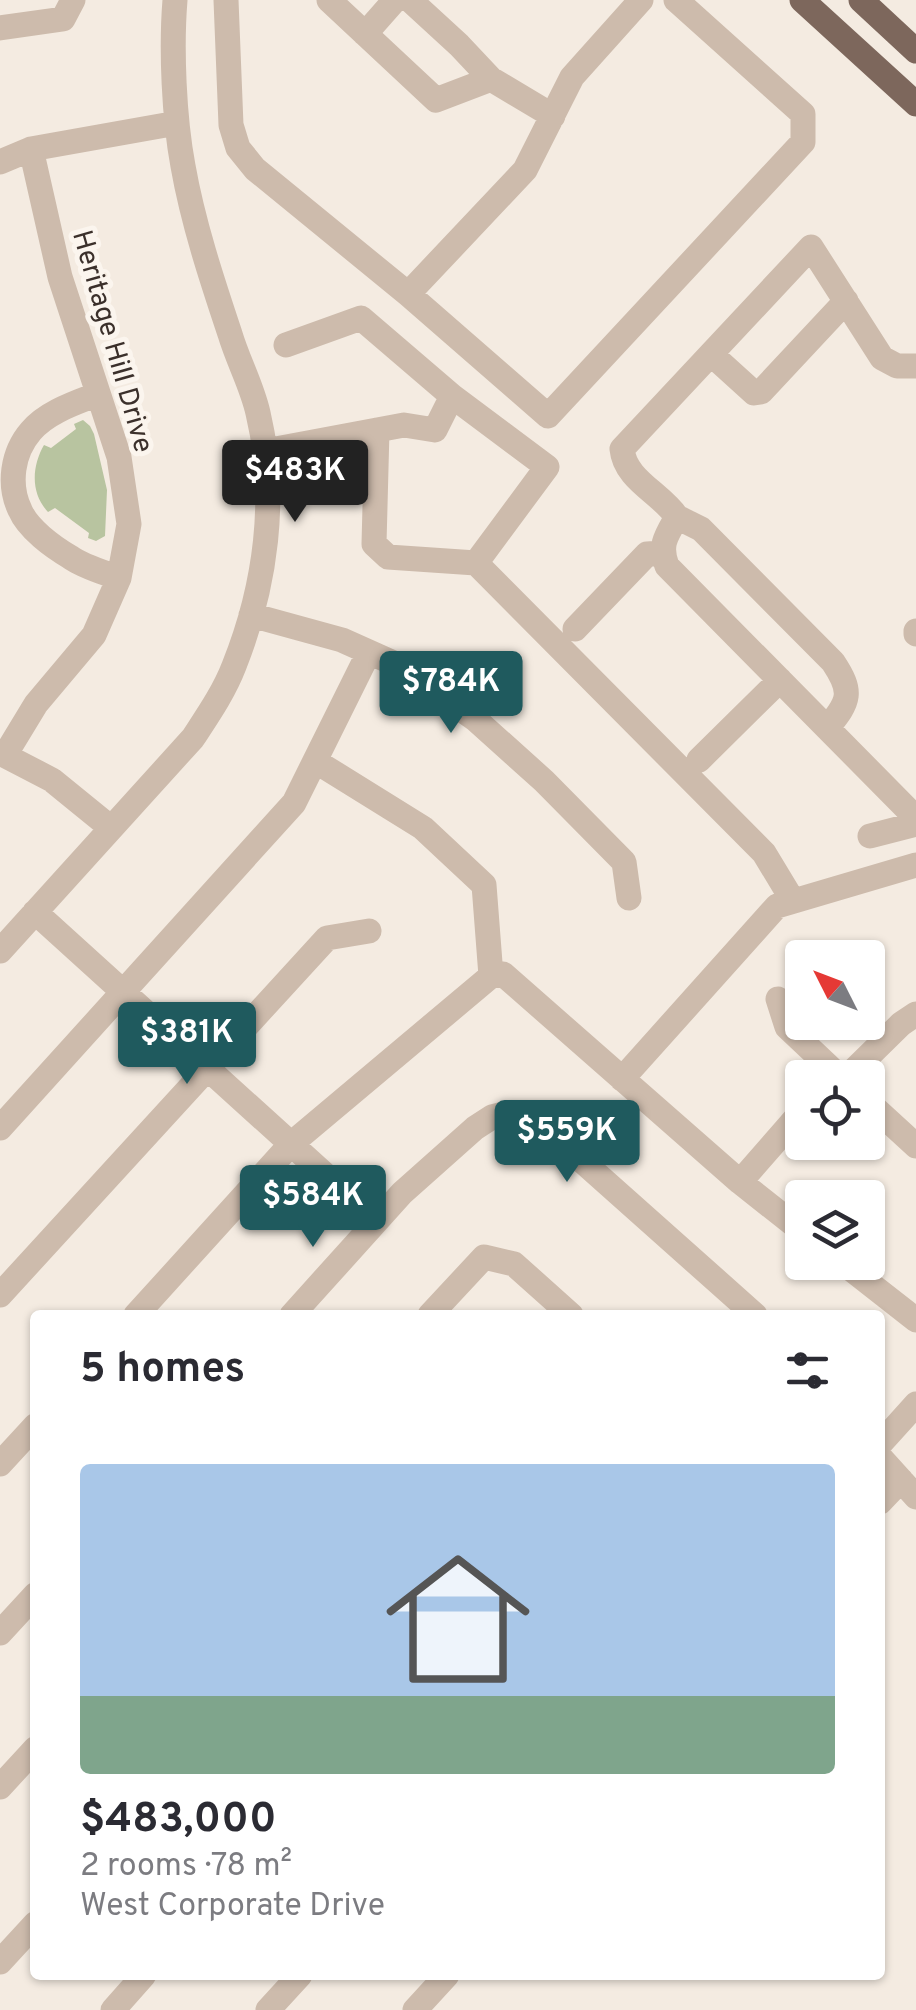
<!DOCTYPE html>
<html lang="en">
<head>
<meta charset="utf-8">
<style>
  :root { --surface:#fff; --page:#f2f2f3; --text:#2b2b33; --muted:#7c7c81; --line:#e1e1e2; --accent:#1f5a5e }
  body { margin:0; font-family:Overpass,sans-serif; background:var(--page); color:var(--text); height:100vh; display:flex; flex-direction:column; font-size:38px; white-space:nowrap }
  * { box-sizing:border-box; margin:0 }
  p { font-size:32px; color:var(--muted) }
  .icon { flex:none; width:55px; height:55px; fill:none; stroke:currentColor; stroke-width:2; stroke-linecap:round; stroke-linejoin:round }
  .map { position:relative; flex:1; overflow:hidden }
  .drawer { position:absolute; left:30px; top:1310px; width:855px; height:670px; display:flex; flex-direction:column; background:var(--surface); border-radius:10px; box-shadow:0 2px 8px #0004 }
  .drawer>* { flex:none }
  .needle { width:65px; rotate:312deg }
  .fabs { position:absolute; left:785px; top:940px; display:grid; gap:20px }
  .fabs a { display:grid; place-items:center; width:100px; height:100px; border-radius:10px; background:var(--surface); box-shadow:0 2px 8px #0004; font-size:50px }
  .price { position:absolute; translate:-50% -85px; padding:0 22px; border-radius:10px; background:var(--accent); color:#fff; font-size:32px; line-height:65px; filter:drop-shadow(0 2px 5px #0008) }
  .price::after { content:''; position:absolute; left:50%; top:60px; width:30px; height:22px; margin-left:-15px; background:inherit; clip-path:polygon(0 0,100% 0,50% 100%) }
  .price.selected { background:#222; color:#fff }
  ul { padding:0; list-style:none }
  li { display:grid; align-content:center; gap:20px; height:530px; padding:0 50px }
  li+li { border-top:2px solid var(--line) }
  li span { display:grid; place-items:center; height:310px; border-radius:10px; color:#555 }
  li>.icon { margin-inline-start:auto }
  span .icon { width:180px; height:180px; fill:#fffc; stroke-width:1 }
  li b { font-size:42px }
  h2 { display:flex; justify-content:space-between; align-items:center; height:120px; padding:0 50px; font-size:42px }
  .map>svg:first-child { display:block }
  .green { fill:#b8c4a0 }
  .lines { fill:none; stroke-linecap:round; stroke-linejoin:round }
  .minor { stroke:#cdbbac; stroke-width:25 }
  .major { stroke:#7d675c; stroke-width:25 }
  .labels { text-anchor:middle; stroke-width:10; stroke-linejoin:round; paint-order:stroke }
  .street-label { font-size:28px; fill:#3b302b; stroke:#fbf5ee }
</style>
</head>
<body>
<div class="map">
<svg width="916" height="2010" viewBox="0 0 916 2010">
  <rect width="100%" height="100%" fill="#f4ebe1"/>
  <!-- green -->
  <path class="green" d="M83,420L90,426L94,434L107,490L105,536L96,541L88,538L89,533L55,508L48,512C30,493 32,466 44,445L51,448L76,429L74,424Z"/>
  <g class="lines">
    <!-- minor -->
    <path class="minor" d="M226,0L231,125L238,148L255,169L408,294L548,416L803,142V114L676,0
      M329,0L436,100L491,79L553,116
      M410,0L459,45L491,79
      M0,28L63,19L73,0
      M365,34L395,0
      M0,162L31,149L177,123
      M408,294L525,170L572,77L641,0
      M711,354L754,393L761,392L846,301
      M916,366H897L882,358L811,247L622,449C625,480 661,493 677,517C666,536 659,545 667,566L916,818
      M98,394C75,403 47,412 31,431C12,453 8,485 20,510C28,529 53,547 70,557C84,567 103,572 119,578
      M452,396L547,467L476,563
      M377,430L374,544L388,557L476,563L764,853L793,901
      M265,451L404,425L435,430L452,396L361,318L286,345
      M677,517L701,529L833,662C853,692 850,701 827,728
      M251,615L342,640L400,666L475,719L544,781L624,862L629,898
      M575,629L647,554L662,553
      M916,631V634
      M0,753L52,780L111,828
      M5,755L36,704L94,635L119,578L129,524L119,457L60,277L31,149
      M699,760L780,680
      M870,836L916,824
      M35,912L376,1221
      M0,951L193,738C208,715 224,692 234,666C266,586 278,497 258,413C252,386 238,361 230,334C212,280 193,223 183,166C174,118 171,49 175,0
      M491,976L503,974L740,1182L802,1231
      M778,999L787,1027L841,1078
      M846,1078L901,1024L916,1014
      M622,1079L777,906L916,865
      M868,1102L916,1146
      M0,1128L294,803L369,652
      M740,1182L802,1111
      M842,1262L916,1320
      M0,1295L327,938L369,931
      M136,1315L291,1144L491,976L484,885L423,828L315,761
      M292,1315L402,1193L475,1128L492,1117L508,1113H521L536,1120L755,1315
      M430,1315L484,1257L514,1264L571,1315
      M880,1444L916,1404
      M880,1457L916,1497
      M0,1464L35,1426
      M880,1502L901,1480
      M0,1633L35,1595
      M0,1787L35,1749
      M0,1962L35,1924
      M113,2010L144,1975
      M268,2010L300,1975
      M415,2010L447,1975"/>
    <!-- major -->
    <path class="major" d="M802,0L916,104
      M861,0L916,51"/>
  </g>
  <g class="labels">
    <!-- street labels -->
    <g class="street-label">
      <text transform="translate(114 341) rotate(74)" y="10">Heritage Hill Drive</text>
    </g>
  </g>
</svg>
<div class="fabs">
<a><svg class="needle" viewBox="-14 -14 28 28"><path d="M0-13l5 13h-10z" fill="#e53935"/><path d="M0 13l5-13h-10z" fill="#7c7c81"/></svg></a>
<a><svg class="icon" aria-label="locate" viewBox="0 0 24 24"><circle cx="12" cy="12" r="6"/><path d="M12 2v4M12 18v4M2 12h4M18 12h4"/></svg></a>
<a><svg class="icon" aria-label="layers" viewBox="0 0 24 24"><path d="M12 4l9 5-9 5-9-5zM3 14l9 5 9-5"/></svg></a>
</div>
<b class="price selected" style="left:295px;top:525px">$483K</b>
<b class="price" style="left:451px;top:736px">$784K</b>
<b class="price" style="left:187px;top:1087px">$381K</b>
<b class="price" style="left:567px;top:1185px">$559K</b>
<b class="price" style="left:313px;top:1250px">$584K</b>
<section class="drawer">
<h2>5 homes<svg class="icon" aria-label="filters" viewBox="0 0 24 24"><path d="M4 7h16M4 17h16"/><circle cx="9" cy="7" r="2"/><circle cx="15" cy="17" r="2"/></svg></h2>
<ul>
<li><span style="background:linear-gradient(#a9c7e8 75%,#7fa58c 0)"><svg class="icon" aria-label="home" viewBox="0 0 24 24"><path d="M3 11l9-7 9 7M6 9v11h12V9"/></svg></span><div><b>$483,000</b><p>2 rooms · 78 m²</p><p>West Corporate Drive</p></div></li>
</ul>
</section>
</div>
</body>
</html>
